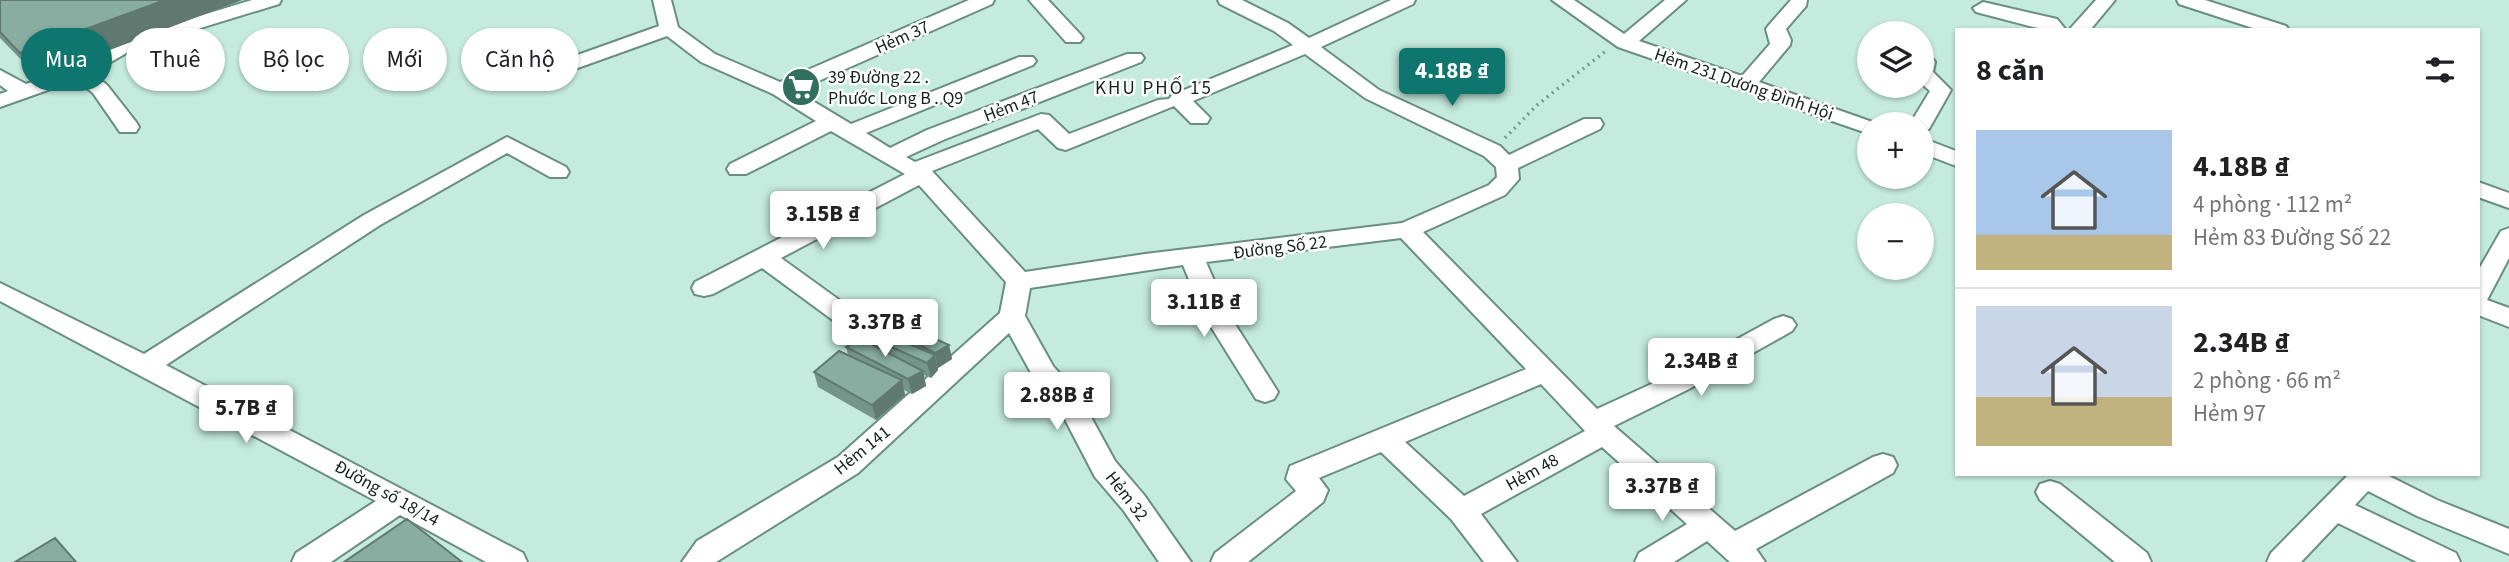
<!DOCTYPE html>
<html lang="vi">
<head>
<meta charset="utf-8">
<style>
  :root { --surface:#fff; --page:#f2f2f2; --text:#202124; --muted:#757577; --line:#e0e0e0; --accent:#0f766e }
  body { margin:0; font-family:"Source Sans 3",sans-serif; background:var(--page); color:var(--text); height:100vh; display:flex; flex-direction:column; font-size:26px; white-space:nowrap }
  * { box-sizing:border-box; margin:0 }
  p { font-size:23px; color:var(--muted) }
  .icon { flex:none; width:38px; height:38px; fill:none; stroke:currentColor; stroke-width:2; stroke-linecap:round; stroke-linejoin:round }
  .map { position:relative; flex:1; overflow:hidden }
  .drawer { position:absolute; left:1955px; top:28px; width:525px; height:448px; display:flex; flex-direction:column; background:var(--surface); border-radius:0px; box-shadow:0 2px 5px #0004 }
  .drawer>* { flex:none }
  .banner { position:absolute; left:21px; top:28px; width:665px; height:63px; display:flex; gap:14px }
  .fabs { position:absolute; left:1857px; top:21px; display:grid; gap:14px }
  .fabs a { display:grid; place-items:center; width:77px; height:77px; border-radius:50%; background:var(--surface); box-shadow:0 2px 5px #0004; font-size:35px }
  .price { position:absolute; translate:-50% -60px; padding:0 16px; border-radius:7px; background:#fff; color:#222; font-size:23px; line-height:46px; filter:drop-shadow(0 2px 4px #0008) }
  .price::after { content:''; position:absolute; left:50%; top:42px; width:21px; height:16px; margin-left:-10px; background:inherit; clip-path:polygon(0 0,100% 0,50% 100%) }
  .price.active { background:var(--accent); color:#fff }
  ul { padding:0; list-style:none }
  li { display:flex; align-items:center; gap:21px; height:175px; padding:0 21px }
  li+li { border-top:2px solid var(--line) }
  li span { display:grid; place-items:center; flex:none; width:196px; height:140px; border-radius:0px; color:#555 }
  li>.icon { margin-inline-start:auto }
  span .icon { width:84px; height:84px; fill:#fffc; stroke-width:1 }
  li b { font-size:30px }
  h2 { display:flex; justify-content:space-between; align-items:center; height:84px; padding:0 21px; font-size:30px }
  .chip { padding:0 24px; border-radius:32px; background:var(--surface); box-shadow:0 2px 5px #0004; font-size:24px; line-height:63px }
  .chip.active { background:var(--accent); color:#fff }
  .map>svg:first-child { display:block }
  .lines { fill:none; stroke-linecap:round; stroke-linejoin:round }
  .minor-casing { stroke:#6a8e82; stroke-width:4 }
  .path { stroke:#7e9b91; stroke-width:3.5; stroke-dasharray:2 4.5; stroke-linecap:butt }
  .minor { fill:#fff; fill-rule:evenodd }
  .wall { fill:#76958a }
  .shaded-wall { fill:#607971 }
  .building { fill:#89ada1; stroke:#607971; stroke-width:2 }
  .labels { text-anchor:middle; stroke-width:5; stroke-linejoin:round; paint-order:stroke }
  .street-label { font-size:18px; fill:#13221d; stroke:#fff }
  .poi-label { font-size:18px; fill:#13221d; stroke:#fff; text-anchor:start }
  .neighbourhood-label { font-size:19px; letter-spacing:2px; fill:#13221d; stroke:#fff }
</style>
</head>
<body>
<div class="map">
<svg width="2509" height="562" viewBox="0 0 2509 562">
  <rect width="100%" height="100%" fill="#c4ebdd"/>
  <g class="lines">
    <defs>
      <path id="minor" d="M252,0H281L279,4L135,48L92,73L107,85L136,122L139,127L136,132H120L93,93L76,80L0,107V94L8,91L0,85V70L26,84L72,68L121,40Z
        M653,0H671L678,27L715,54L780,82L969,0H994L992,4L796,91L851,124L1019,57H1033L1036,61L1033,65L866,133L890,148L927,130L1127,54H1141L1144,58L1141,62L943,140L906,157L915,162L1041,114L1049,115L1069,134L1158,100L1169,99L1172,95L1293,45L1274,31L1220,4L1218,0H1242L1288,23L1309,38L1391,0H1415L1413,4L1321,47L1379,90L1500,146L1509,155L1584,119H1600L1603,124L1600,129L1518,168L1519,179L1505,195L1423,232L1597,409L1671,375L1774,319L1783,316L1792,319L1796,325L1792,331L1689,389L1614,426L1735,531L1873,457L1883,454L1893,457L1897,465L1893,473L1756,549L1765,562H1730L1707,541L1674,562H1635L1639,553L1687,524L1602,447L1481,514L1517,562H1484L1451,519L1381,452L1319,478L1328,490L1323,502L1248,562H1211L1215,553L1296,491L1286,479L1290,466L1526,369L1401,238L1206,262L1228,313L1278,392L1274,399L1265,402L1256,399L1203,314L1183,265L1030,288L1025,316L1053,366L1079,395L1115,461L1144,495L1191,562H1159L1124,511L1095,477L1059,408L1035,380L1009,333L858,473L716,562H682L697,541L838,457L1000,313L1006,282L919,185L781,258L867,320L871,326L867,332L858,335L849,332L762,268L713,294L704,296L695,294L692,288L695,282L905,174L831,131L746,174H730L727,169L730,164L816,121L773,94L701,62L667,36L572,70H558L555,66L558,62L659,26ZM1305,54L1365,98L1484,156L1496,167L1497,177L1489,185L1402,223L1145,254L1025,272L932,171L1038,129L1058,148L1066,150L1174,106L1191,123H1207L1210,118L1193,101ZM1541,384L1585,431L1464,496L1405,442Z
        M1029,0H1048L1080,34L1083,38L1080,42H1066Z
        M1552,0H1574L1624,34L1665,0H1686L1639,41L1742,76L1770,44L1766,29L1769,25L1791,0H1807L1806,6L1786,29L1791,40L1790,45L1759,82L1878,124H1869V132L1861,131L1618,47Z
        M2096,0H2115L2090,30H2069Z
        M2177,0H2205L2286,26L2289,30H2259L2179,4Z
        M1983,2L2057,19L2066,30H2045L1976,12L1973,8Z
        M1925,56L1932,58L1935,62L1933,72L1951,90L1929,129L1922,130V124H1910L1930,91L1922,84V57Z
        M507,137L566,167L569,172L566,177H550L507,153L380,225L166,365L523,553L527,562H486L400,515L331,562H292L296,553L376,501L0,301V283L144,354L364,215Z
        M1922,138L1956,151V166L1922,153Z
        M2478,182L2509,193V208L2478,197Z
        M2509,228V258L2487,300L2509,308V327L2478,315V271L2501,231Z
        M2349,474H2385L2437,500L2509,529V554L2417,516L2368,491L2355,505L2456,553L2460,562H2417L2338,523L2301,562H2267L2271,553Z
        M2050,481L2060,484L2147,553L2151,562H2115L2040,500L2036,492L2040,484Z"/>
    </defs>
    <!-- minor casing -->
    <use href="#minor" class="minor-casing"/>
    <!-- path -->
    <path class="path" d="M1505,138L1537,105L1607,50"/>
    <!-- minor -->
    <use href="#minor" class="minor"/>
  </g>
  <!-- wall -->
  <path class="wall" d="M0,0H242L38,77L0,38Z
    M882,326L949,345L952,359L938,368V370L931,378L924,375L926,386L912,394L904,390L905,395L876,420L818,387L814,372L848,355L846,347L869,344L867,336L884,333Z"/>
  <!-- shaded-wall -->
  <path class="shaded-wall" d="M165,0H242L38,77L20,53Z
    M949,345L952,359L938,368L935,353Z
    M935,355L938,370L931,378L927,363Z
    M923,371L926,386L912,394L908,379Z
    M902,380L905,395L876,420L872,405Z"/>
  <!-- building -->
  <path class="building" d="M0,0H165L20,53L0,32Z
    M895,320L949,345L935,353L882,326Z
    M877,330L935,355L927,363L867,336Z
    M861,339L923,371L908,379L846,347Z
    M839,351L902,380L872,405L814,372Z
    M407,519L462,562H344Z
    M55,538L76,562H15Z"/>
  <!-- icons -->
  <defs>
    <symbol id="supermarket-disc" viewBox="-11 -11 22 22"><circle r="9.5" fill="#31705e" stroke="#fff"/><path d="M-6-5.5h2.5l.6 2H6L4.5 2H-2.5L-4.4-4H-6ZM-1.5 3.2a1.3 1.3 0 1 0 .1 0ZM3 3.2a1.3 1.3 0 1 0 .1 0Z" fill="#fff"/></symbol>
  </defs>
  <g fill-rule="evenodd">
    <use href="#supermarket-disc" x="779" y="65" width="44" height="44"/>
  </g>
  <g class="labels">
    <!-- street labels -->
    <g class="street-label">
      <text transform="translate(902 37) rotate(-24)" y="6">Hẻm 37</text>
      <text transform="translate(1744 84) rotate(19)" y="6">Hẻm 231 Dương Đình Hội</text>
      <text transform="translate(1011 106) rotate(-21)" y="6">Hẻm 47</text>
      <text transform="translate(1280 247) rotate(-7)" y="6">Đường Số 22</text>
      <text transform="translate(862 450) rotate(-39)" y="6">Hẻm 141</text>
      <text transform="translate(1532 472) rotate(-29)" y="6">Hẻm 48</text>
      <text transform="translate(387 493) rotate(29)" y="6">Đường số 18/14</text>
      <text transform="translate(1127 496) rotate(52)" y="6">Hẻm 32</text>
    </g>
    <!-- poi labels -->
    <g class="poi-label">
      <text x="828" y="83">39 Đường 22 .<tspan x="828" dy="21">Phước Long B . Q9</tspan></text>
    </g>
    <!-- neighbourhood labels -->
    <g class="neighbourhood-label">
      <text x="1154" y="94">KHU PHỐ 15</text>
    </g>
  </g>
</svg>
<div class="fabs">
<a><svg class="icon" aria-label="layers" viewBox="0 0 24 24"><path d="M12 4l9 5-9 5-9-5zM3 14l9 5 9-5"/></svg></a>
<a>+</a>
<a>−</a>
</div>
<b class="price active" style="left:1452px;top:108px">4.18B ₫</b>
<b class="price" style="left:823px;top:251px">3.15B ₫</b>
<b class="price" style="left:1204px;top:339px">3.11B ₫</b>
<b class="price" style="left:885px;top:359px">3.37B ₫</b>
<b class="price" style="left:1701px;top:398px">2.34B ₫</b>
<b class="price" style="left:1057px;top:432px">2.88B ₫</b>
<b class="price" style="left:246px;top:445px">5.7B ₫</b>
<b class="price" style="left:1662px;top:523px">3.37B ₫</b>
<div class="banner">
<a class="chip active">Mua</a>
<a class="chip">Thuê</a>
<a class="chip">Bộ lọc</a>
<a class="chip">Mới</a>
<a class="chip">Căn hộ</a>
</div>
<section class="drawer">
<h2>8 căn<svg class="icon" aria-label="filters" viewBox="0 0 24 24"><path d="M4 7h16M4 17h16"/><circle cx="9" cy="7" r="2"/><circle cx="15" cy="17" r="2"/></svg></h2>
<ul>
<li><span style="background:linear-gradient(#a9c7e8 75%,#c2b280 0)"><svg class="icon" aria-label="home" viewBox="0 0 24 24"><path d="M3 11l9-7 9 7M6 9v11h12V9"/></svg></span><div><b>4.18B ₫</b><p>4 phòng · 112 m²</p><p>Hẻm 83 Đường Số 22</p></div></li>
<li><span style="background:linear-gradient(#c9d6e8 65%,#c2b280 0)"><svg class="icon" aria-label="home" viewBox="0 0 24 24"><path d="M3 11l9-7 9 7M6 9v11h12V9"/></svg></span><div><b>2.34B ₫</b><p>2 phòng · 66 m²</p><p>Hẻm 97</p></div></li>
</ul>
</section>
</div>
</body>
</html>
